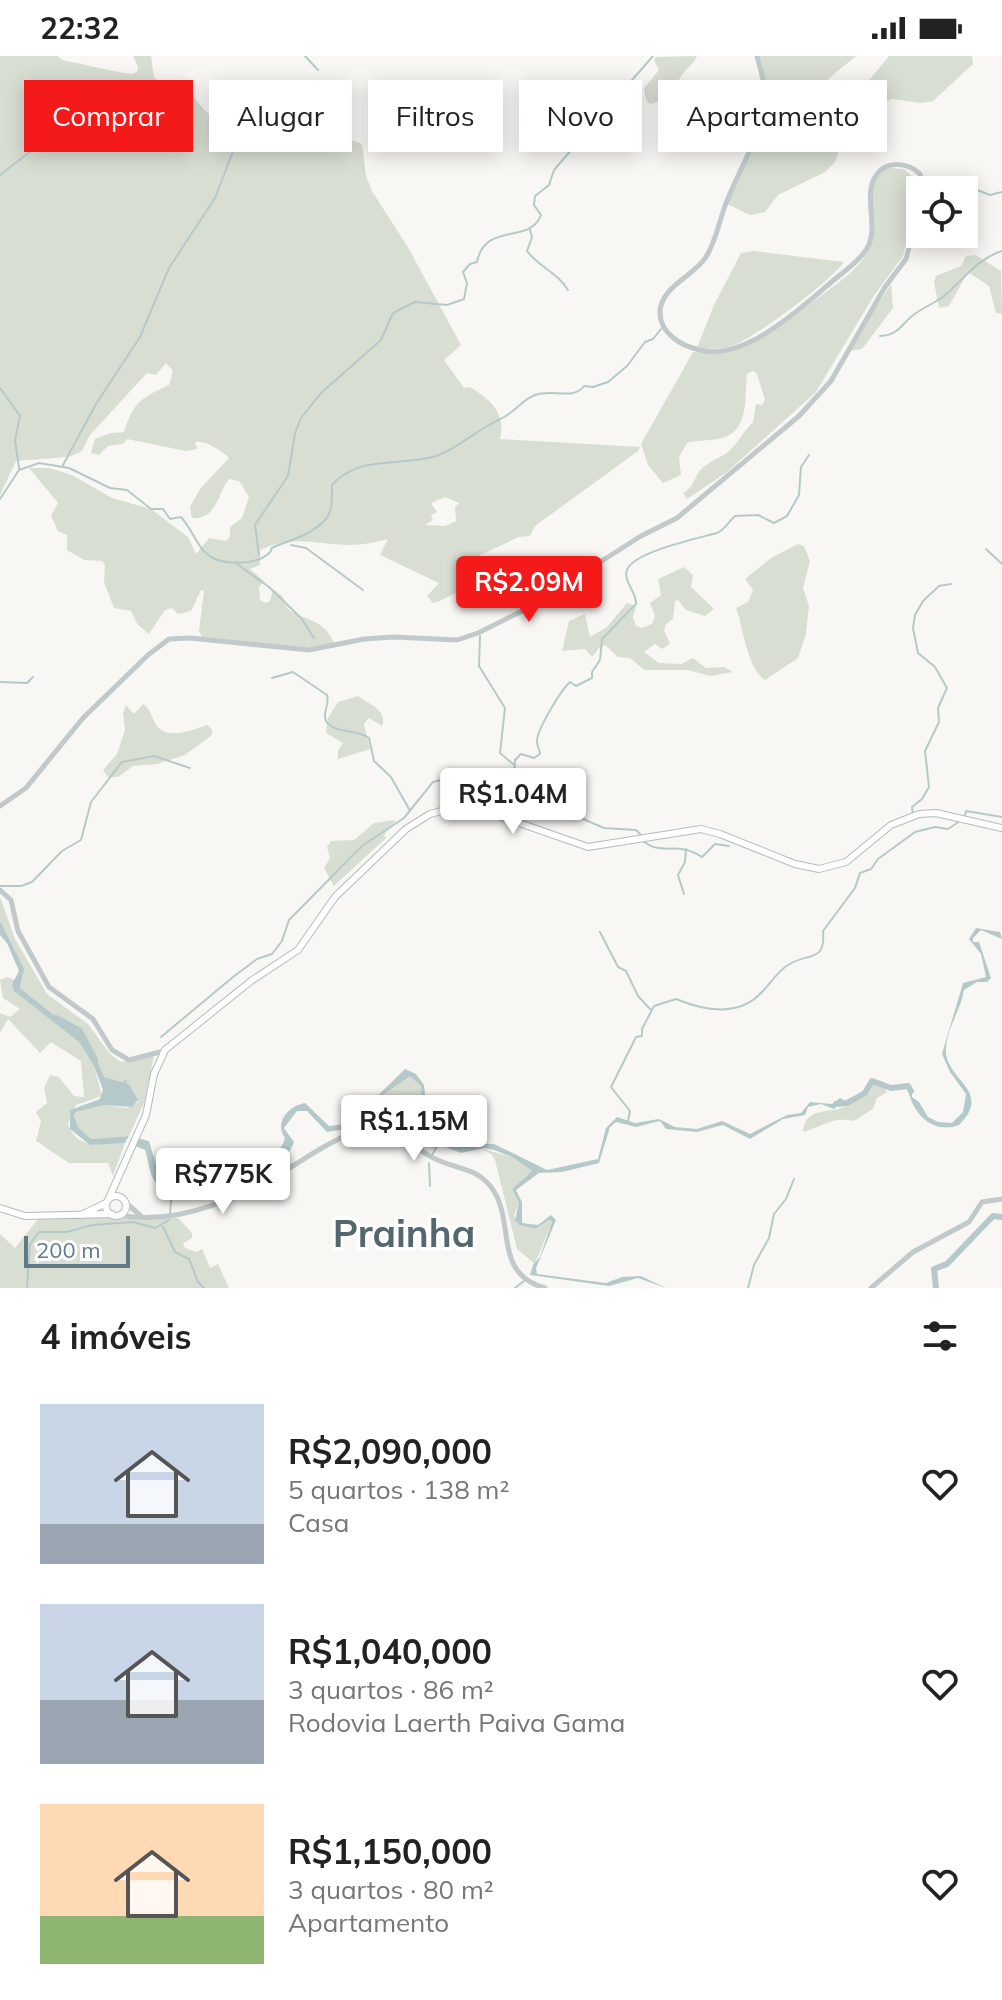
<!DOCTYPE html>
<html lang="pt">
<head>
<meta charset="utf-8">
<style>
  :root { --surface:#fff; --page:#f6f6f6; --text:#222; --muted:#767676; --accent:#f31a19 }
  body { margin:0; font-family:Mulish,sans-serif; background:var(--page); color:var(--text); height:100vh; display:flex; flex-direction:column; font-size:30px; white-space:nowrap }
  * { box-sizing:border-box; margin:0 }
  p { font-size:26px; color:var(--muted) }
  .icon { flex:none; width:44px; height:44px; fill:none; stroke:currentColor; stroke-width:2; stroke-linecap:round; stroke-linejoin:round }
  .map { position:relative; height:1232px; overflow:hidden }
  .side { display:flex; flex-direction:column; background:var(--surface); flex:1 }
  .side>* { flex:none }
  .top-card { position:absolute; left:24px; top:24px; width:954px; height:72px; display:flex; gap:16px }
  .controls { position:absolute; left:906px; top:120px; display:grid; gap:16px }
  .controls a { display:grid; place-items:center; width:72px; height:72px; border-radius:0px; background:var(--surface); box-shadow:0 4px 20px #0003; font-size:40px }
  .scale { position:absolute; left:24px; bottom:20px; width:106px; box-sizing:border-box; padding-left:8px; border:4px solid #607b83; border-top:0; font-size:22px; line-height:28px; white-space:nowrap; color:#607b83; -webkit-text-stroke:6px #fff; paint-order:stroke }
  .price { position:absolute; translate:-50% -68px; padding:0 18px; border-radius:8px; background:#fff; color:#222; font-size:26px; line-height:52px; filter:drop-shadow(0 2px 4px #0008) }
  .price::after { content:''; position:absolute; left:50%; top:48px; width:24px; height:18px; margin-left:-12px; background:inherit; clip-path:polygon(0 0,100% 0,50% 100%) }
  .price.on { background:var(--accent); color:#fff }
  ul { padding:0; list-style:none }
  li { display:flex; align-items:center; gap:24px; height:200px; padding:0 40px }
  li span { display:grid; place-items:center; flex:none; width:224px; height:160px; border-radius:0px; color:#555 }
  li>.icon { margin-inline-start:auto }
  span .icon { width:96px; height:96px; fill:#fffc; stroke-width:1 }
  li b { font-size:34px }
  h2 { display:flex; justify-content:space-between; align-items:center; height:96px; padding:0 40px; font-size:34px }
  .chip { padding:0 28px; border-radius:0px; background:var(--surface); box-shadow:0 4px 20px #0003; font-size:28px; line-height:72px }
  .chip.on { background:var(--accent); color:#fff }
  .status { display:flex; justify-content:space-between; align-items:center; height:56px; padding:0 40px; background:var(--surface); direction:ltr }
  .status svg { height:22px; fill:currentColor }
  .map>svg:first-child { display:block }
  .green { fill:#d9ded3; fill-rule:evenodd }
  .water { fill:#b6c9ca }
  .lines { fill:none; stroke-linecap:round; stroke-linejoin:round }
  .stream { stroke:#b6c9ca; stroke-width:2 }
  .river { stroke:#b6c9ca; stroke-width:6 }
  .secondary-casing { stroke:#b2bcbe; stroke-width:8 }
  .tertiary { stroke:#c2c9cb; stroke-width:5 }
  .secondary { stroke:#fff; stroke-width:6 }
  .labels { text-anchor:middle; stroke-width:7; stroke-linejoin:round; paint-order:stroke }
  .district-label { font-size:38px; font-weight:bold; fill:#53676d; stroke:#fff }
</style>
</head>
<body>
<div class="status"><b>22:32</b><svg viewBox="0 0 49 12"><path d="M0 12V9h3v3zM5 12V6h3v6zM10 12V3h3v9zM15 12V0h3v12zM26 1h20v11H26zM47 4h2v5h-2z"/></svg></div>
<div class="map">
<svg width="1002" height="1232" viewBox="0 0 1002 1232">
  <rect width="100%" height="100%" fill="#f8f7f4"/>
  <!-- green -->
  <path class="green" d="M0,0H58L62,4C85,8 108,15 132,18L137,16L138,11L133,0H151L154,22C165,28 181,27 185,31C197,43 202,55 217,64L232,40L251,29L279,39L296,62L362,88L366,120L372,135L409,193L461,289L444,304L464,332L470,331C490,343 507,358 500,383L640,391L638,395L535,470L530,480L519,481L478,500L476,507L480,513L493,516L491,526L487,529H473L466,536C455,534 444,545 433,547L427,540L439,527L380,499L388,483C376,486 362,489 350,489C316,489 294,478 260,494V509L250,513L264,525L259,531L260,544L266,547L270,545L273,533L283,541C286,567 322,555 334,587L305,593L202,581L199,575L204,535L201,534L191,555L178,558L172,552L165,554L149,578L138,569L131,555L114,552L104,526L105,509L102,505L84,504L67,494V479L58,475L51,460L58,447L29,412H49L72,419L112,442L151,453L188,481L196,498L209,482L226,485L230,481V471L242,462L249,441L239,425L229,423C217,438 217,464 192,462L190,451L200,433L229,402C222,394 204,384 195,386L198,393L186,395L127,383L123,388L108,390L99,399L91,397L95,383L111,377L124,376C134,344 142,342 169,329L173,315L166,307L156,319L147,317L90,379L82,395L69,401L16,405L0,439ZM445,441L459,447L455,451L456,465L445,470L425,469L433,464L431,459L437,456L431,447Z
    M697,0C694,8 689,10 684,16C672,32 675,43 650,48L646,44L644,32L659,14L654,4L656,1Z
    M756,0H856L828,23L832,37L847,43L858,38L889,0H972L973,8L933,45L921,47L892,43L872,52L844,83L835,106L825,116L778,139L765,156L750,159L725,147C740,113 762,75 763,38C764,26 758,12 756,0Z
    M889,112L904,113L918,126L919,134L903,200L873,241L816,336L727,416L687,443L683,437C693,431 693,426 698,417C704,408 716,403 724,399C736,391 743,375 753,366L756,348L762,349L765,344L757,318L753,315L747,318C744,341 751,377 718,383C708,385 696,384 687,387L679,401L681,419L663,427L648,409L641,388L693,296L718,297L739,291C769,273 852,226 867,197C881,171 855,127 889,112Z
    M753,195L844,206C830,226 757,280 734,289C721,294 710,293 697,292L714,249L741,197Z
    M976,199L1001,215L1002,258L996,257L989,230L968,216L949,250L939,252L934,226L936,220L961,210L966,200Z
    M891,228L893,252L862,293L848,295Z
    M798,488L804,490L810,505L803,532L809,550L806,578L798,602L765,624C747,613 743,570 736,552L748,546L753,534L745,523L771,502Z
    M684,511L693,519L691,531L714,553L705,560L686,554L678,544L675,545L673,563L666,568L664,574L670,588L662,593L655,588L644,596L659,607L681,608L693,602L706,612L724,611L733,616L710,620L688,614H644L630,602L618,601L605,589L599,592L592,601L585,593L562,595L569,565L585,558L590,581L607,571L627,547L636,550L633,561L636,570L642,572L652,568L655,560L650,547L661,539L658,523Z
    M358,640C369,649 388,653 382,670L369,662L364,668L370,693L338,703V695L343,687L326,677L328,662L338,646Z
    M143,648C152,654 151,662 157,670C169,685 194,673 208,669L212,674V679L185,699L157,708L133,710L118,721H108L103,714L117,698L125,674L123,657L126,649L134,658Z
    M396,764L384,779L386,782L334,830L324,812L330,802L327,791L331,785L354,784L374,767Z
    M0,841L15,883L47,938L88,968L110,998L121,1006L154,1000L144,1047L129,1080L91,1083L78,1071L74,1059L76,1056L104,1049L127,1052L138,1046L129,1028L104,1021L99,1014L94,998L75,972L64,967L20,932L23,919L0,865Z
    M7,921L15,924L12,928L79,986L94,1010L102,1040L76,1049L68,1068C78,1096 103,1086 125,1087L113,1120L108,1107H69L36,1085L41,1065L36,1056L47,1047L44,1032L50,1019L59,1021L74,1040L84,1041L81,1005L51,986L40,997L8,963L0,977V957L10,961L20,953L3,942L0,924Z
    M410,1019L421,1030L424,1057L442,1090L433,1093L421,1083L422,1069L402,1053L369,1056L380,1041Z
    M872,1027L882,1029L887,1036L877,1042L873,1053L854,1065C832,1060 822,1071 803,1076C805,1049 832,1059 848,1049C857,1043 860,1040 870,1036Z
    M480,1092L512,1101L532,1115L512,1133L519,1147L514,1160L518,1167L535,1173L549,1164L552,1166L535,1208L517,1193L495,1104L491,1098Z
    M51,1161L178,1162L192,1177V1182L183,1187L185,1192L196,1196L202,1193L210,1212L218,1208L229,1232H0V1178L15,1192L38,1163Z"/>
  <!-- water -->
  <path class="water" d="M0,865L24,913L20,932L64,967L75,972L94,998L104,1021L129,1028L138,1044L132,1051L104,1049L76,1056L74,1059L78,1071L91,1083L129,1080L125,1087L90,1089L70,1073V1054L100,1043L103,1034L94,1010L79,986L14,935L12,928L19,915L7,887L0,879Z
    M976,872L1000,876L1002,883L981,874L973,882V886H979L991,922L987,926H977L964,934C961,954 947,971 946,993C944,1024 994,1034 959,1069C932,1079 913,1057 908,1034L912,1031V1041L919,1046L928,1061L938,1066L952,1067L963,1056L966,1038L950,1016L942,998L963,927L986,921L981,898L969,883Z
    M405,1013L416,1018L424,1029L427,1056L444,1084L455,1088H494L547,1114L598,1103L606,1072L617,1061L635,1067L659,1063L675,1071L697,1073L722,1065L750,1078L787,1059L801,1057L810,1046L832,1048L840,1042L844,1044L834,1053L821,1048L808,1051L805,1059L783,1063L750,1083L723,1069L697,1076L666,1073L660,1065L636,1071L616,1066L610,1071L599,1107L562,1116L539,1117L516,1134L522,1146V1167L538,1169L551,1159L556,1164L536,1212L537,1218L606,1227L622,1221L641,1220L666,1232L638,1222L609,1230L530,1219L533,1209L540,1201L552,1166L549,1164L535,1173L520,1169L515,1164L519,1147L512,1133L532,1115L512,1101L494,1094L484,1092L461,1097L438,1088L439,1083C426,1070 422,1049 421,1030L410,1020L380,1041L352,1072L327,1076L307,1055H297L284,1072L294,1086C284,1114 253,1117 228,1115C208,1128 176,1155 154,1124C149,1116 148,1103 145,1094L133,1089L137,1082L149,1085L160,1123C196,1141 198,1126 229,1109C252,1113 278,1107 285,1082C274,1067 288,1050 305,1047L329,1070L345,1068L356,1061Z"/>
  <g class="lines">
    <!-- stream -->
    <path class="stream" d="M305,0L318,14
      M0,119L57,75L74,54
      M949,123L990,139L1002,136
      M530,174L532,181L527,195C540,212 557,216 568,234
      M880,280C900,279 901,267 916,257C925,251 934,247 943,241C962,225 978,202 1002,195
      M0,332L20,360L15,384L19,412
      M63,409L96,348L140,281L169,212L215,142L239,80L263,45
      M0,443L19,414L39,407L69,412L110,432L127,434L151,453H163L170,463L181,461C194,475 197,495 215,503C230,509 257,508 268,498C276,491 266,494 276,490C292,484 312,478 325,464C333,456 332,440 332,429C360,398 400,411 436,400C456,393 471,379 489,369C496,365 504,362 510,357C519,351 524,343 535,339C552,332 573,345 584,330L593,331L608,326L627,310L645,286L653,283L661,273
      M291,489L306,492L363,534
      M986,493L1002,508
      M259,499L255,469L288,420L295,377L301,362L321,337L381,284L393,257L415,246L447,249L464,243L467,227L463,216L470,208L477,206C485,165 530,189 541,159L534,149L535,140L549,129L554,114L597,64L616,55L628,38L632,24L653,0
      M237,508L269,531L301,562L314,582
      M480,580L479,610L505,652L500,697L513,708
      M272,622L293,616L327,639C330,648 322,656 326,665C334,678 357,673 369,682L374,705L391,721L409,753
      M0,626L27,627L33,621
      M513,735L515,704L521,698L534,702L540,698C540,694 537,690 537,686C536,675 561,634 570,626L576,630L592,622V616L600,604L602,583L636,548C637,536 623,526 627,514C633,496 699,482 717,477C725,474 729,465 735,460L758,459L774,467L787,460L799,439L801,411L809,399
      M913,758L912,751L922,743L929,731L925,695L939,666L938,652L947,632L935,611L918,597L913,572L915,559L923,545L939,530L951,528
      M965,760L966,755L1002,761
      M643,785C663,801 676,784 702,801L715,788L729,790
      M0,830H21L32,826L62,795L81,784L91,746L122,706L154,700L190,712
      M684,838L678,819L685,806L686,793
      M600,876L618,911L626,915L638,940L650,953
      M161,981L233,921L257,903L272,898L282,885L289,864L362,790L404,762L433,726L446,723L469,737L512,736L526,740L538,739L556,745L567,756L604,772L636,774L641,779
      M117,1033L126,1025
      M628,1065L630,1055L611,1031L636,981L642,980V973L654,950L676,943C705,955 739,961 762,936C770,928 778,915 788,909C808,896 826,907 823,875L855,832L860,817L871,813L878,803L915,776L935,771L948,773L960,765
      M432,1099L440,1086
      M429,1107L430,1130
      M170,1157L172,1134
      M163,1171L175,1196L189,1203L198,1226L204,1232
      M27,1232L30,1188L39,1176H67L92,1169L133,1166L155,1172L169,1164
      M515,1232L524,1225
      M748,1232L754,1209L769,1182L774,1158L786,1143L794,1123"/>
    <!-- river -->
    <path class="river" d="M56,962L80,975L95,1004
      M104,1025L119,1035L118,1040L110,1043
      M836,1048L847,1047L865,1037L872,1025L891,1032L908,1030L911,1035
      M936,1232L934,1213L947,1208L993,1160L1002,1161"/>
    <defs>
      <path id="secondary" d="M106 1150a10 10 0 1 1 20 0a10 10 0 1 1-20 0Z
        M109,1142L146,1059L154,1018L165,994L251,925L298,894L335,841L406,773L430,758L453,752L479,753L588,791L701,773L720,778L795,808L819,813L846,806L891,769L919,758L936,757L1002,772
        M0,1152L25,1160L112,1158
        M81,1159L106,1147"/>
    </defs>
    <!-- secondary casing -->
    <use href="#secondary" class="secondary-casing"/>
    <!-- tertiary -->
    <path class="tertiary" d="M757,0C760,13 766,28 765,42C762,79 738,115 725,150C719,166 716,185 706,201C694,220 662,230 660,255C659,277 681,290 700,294C745,306 803,250 835,223C845,215 859,205 866,194C881,172 861,138 877,118C888,104 909,107 920,118L923,134
      M0,750L26,732L83,662L148,599L169,583L190,582L309,594L364,583L394,581L457,584L478,577L528,552L641,480L677,462L799,360L831,325L885,231L906,203L920,150
      M0,834L11,844L18,875L49,931L93,963L112,994L129,1004L164,995
      M125,1146L141,1160
      M119,1159C181,1171 245,1139 296,1108C323,1091 352,1070 386,1075C401,1077 414,1091 428,1099C449,1113 474,1109 491,1131C517,1165 491,1217 545,1232
      M871,1232L913,1196L969,1166L982,1146L1002,1143"/>
    <!-- secondary -->
    <use href="#secondary" class="secondary"/>
  </g>
  <g class="labels">
    <!-- district labels -->
    <g class="district-label">
      <text x="404" y="1191">Prainha</text>
    </g>
  </g>
</svg>
<div class="controls">
<a><svg class="icon" aria-label="locate" viewBox="0 0 24 24"><circle cx="12" cy="12" r="6"/><path d="M12 2v4M12 18v4M2 12h4M18 12h4"/></svg></a>
</div>
<div class="scale">200 m</div>
<b class="price on" style="left:529px;top:568px">R$2.09M</b>
<b class="price" style="left:513px;top:780px">R$1.04M</b>
<b class="price" style="left:414px;top:1107px">R$1.15M</b>
<b class="price" style="left:223px;top:1160px">R$775K</b>
<div class="top-card">
<a class="chip on">Comprar</a>
<a class="chip">Alugar</a>
<a class="chip">Filtros</a>
<a class="chip">Novo</a>
<a class="chip">Apartamento</a>
</div>
</div>
<section class="side">
<h2>4 imóveis<svg class="icon" aria-label="filters" viewBox="0 0 24 24"><path d="M4 7h16M4 17h16"/><circle cx="9" cy="7" r="2"/><circle cx="15" cy="17" r="2"/></svg></h2>
<ul>
<li><span style="background:linear-gradient(#c9d6e8 75%,#9aa5b1 0)"><svg class="icon" aria-label="home" viewBox="0 0 24 24"><path d="M3 11l9-7 9 7M6 9v11h12V9"/></svg></span><div><b>R$2,090,000</b><p>5 quartos · 138 m²</p><p>Casa</p></div><svg class="icon" aria-label="heart" viewBox="0 0 24 24"><path d="M12 20l-8-8c-3-5 5-10 8-4 3-6 11-1 8 4z"/></svg></li>
<li><span style="background:linear-gradient(#c9d6e8 60%,#9aa5b1 0)"><svg class="icon" aria-label="home" viewBox="0 0 24 24"><path d="M3 11l9-7 9 7M6 9v11h12V9"/></svg></span><div><b>R$1,040,000</b><p>3 quartos · 86 m²</p><p>Rodovia Laerth Paiva Gama</p></div><svg class="icon" aria-label="heart" viewBox="0 0 24 24"><path d="M12 20l-8-8c-3-5 5-10 8-4 3-6 11-1 8 4z"/></svg></li>
<li><span style="background:linear-gradient(#ffd9b3 70%,#8fb573 0)"><svg class="icon" aria-label="home" viewBox="0 0 24 24"><path d="M3 11l9-7 9 7M6 9v11h12V9"/></svg></span><div><b>R$1,150,000</b><p>3 quartos · 80 m²</p><p>Apartamento</p></div><svg class="icon" aria-label="heart" viewBox="0 0 24 24"><path d="M12 20l-8-8c-3-5 5-10 8-4 3-6 11-1 8 4z"/></svg></li>
</ul>
</section>
</body>
</html>
